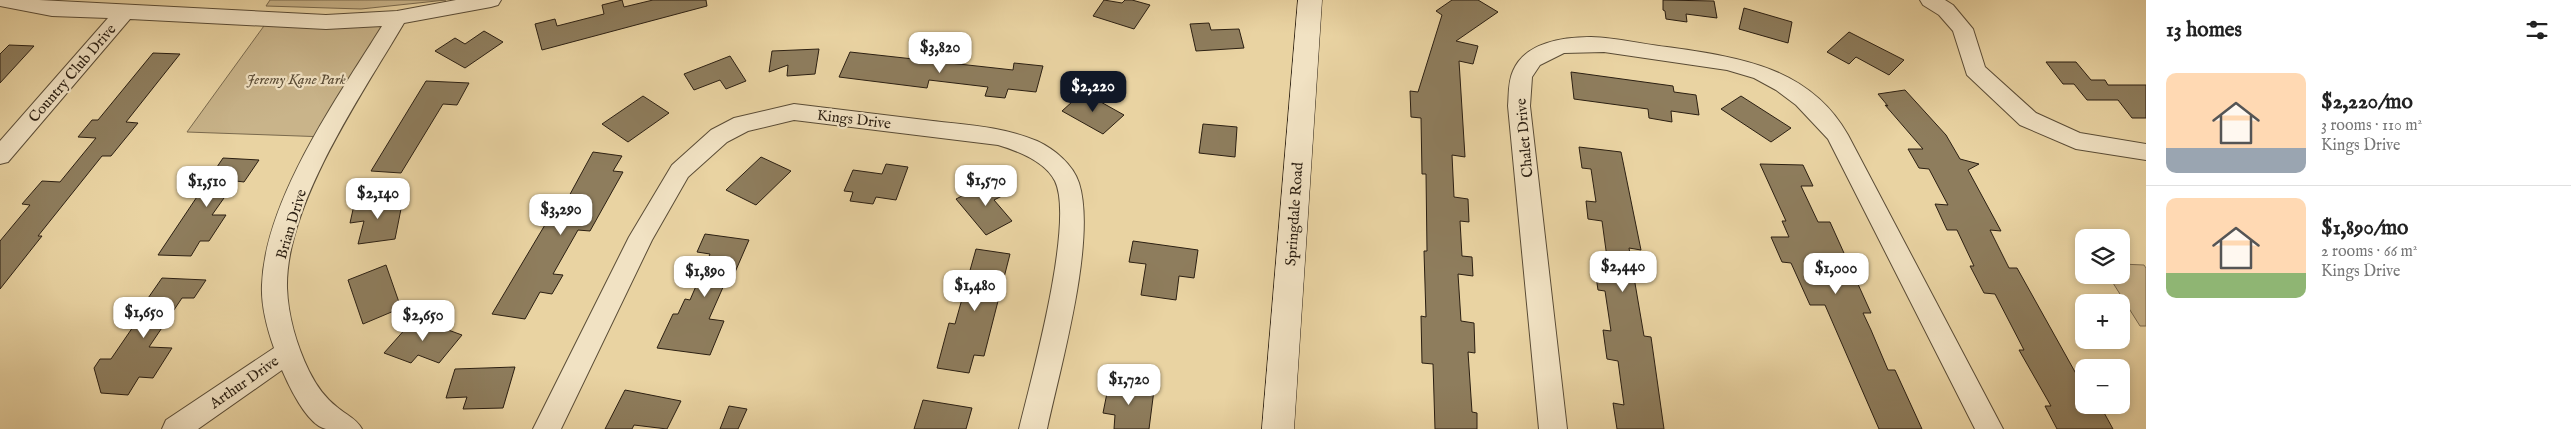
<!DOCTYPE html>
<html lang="en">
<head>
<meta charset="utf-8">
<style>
  :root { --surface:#fff; --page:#f2f2f2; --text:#222; --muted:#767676; --line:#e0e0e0; --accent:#111827 }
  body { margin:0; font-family:"IM FELL English",serif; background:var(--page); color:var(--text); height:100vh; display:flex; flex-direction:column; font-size:19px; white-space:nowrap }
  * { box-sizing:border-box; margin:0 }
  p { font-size:16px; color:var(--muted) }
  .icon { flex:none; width:28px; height:28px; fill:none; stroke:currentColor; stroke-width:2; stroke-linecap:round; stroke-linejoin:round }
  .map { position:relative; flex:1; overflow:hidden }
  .panel { display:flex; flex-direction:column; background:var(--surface); width:425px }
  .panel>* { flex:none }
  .controls { position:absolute; left:2075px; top:229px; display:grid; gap:10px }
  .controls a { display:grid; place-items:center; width:55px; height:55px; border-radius:10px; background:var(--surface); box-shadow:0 2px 8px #0003; font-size:25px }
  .price { position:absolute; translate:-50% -42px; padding:0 11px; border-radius:10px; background:#fff; color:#222; font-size:16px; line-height:32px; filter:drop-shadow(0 1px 2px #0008) }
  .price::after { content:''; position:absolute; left:50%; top:30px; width:15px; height:11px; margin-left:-8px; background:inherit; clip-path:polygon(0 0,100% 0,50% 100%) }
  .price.on { background:var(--accent); color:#fff }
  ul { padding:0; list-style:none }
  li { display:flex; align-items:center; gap:15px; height:125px; padding:0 20px }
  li+li { border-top:1px solid var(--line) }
  li span { display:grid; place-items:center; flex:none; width:140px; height:100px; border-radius:10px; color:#555 }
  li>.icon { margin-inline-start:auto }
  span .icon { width:60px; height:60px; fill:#fffc; stroke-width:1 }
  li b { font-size:21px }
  h2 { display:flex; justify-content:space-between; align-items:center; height:60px; padding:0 20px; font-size:21px }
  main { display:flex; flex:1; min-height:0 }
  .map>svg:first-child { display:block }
  .green { fill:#c9b48a; stroke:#7a6a4e }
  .building { fill:#8e7d5d; stroke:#2b1f12 }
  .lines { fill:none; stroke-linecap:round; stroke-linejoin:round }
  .minor-casing { stroke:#5a4c36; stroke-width:2 }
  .secondary-casing { stroke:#2b1f12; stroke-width:1 }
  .minor { fill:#f1e2c3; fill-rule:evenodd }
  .secondary { fill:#f1e2c3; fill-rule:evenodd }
  .labels { text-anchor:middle; stroke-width:4.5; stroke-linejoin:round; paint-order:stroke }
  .street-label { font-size:15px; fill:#2b1f12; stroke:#f1e2c3 }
  .park-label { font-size:15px; font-style:italic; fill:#5a4c36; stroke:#f1e2c3 }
</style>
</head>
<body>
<main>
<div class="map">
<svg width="2146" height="429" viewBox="0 0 2146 429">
  <rect width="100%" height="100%" fill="#e9d3a2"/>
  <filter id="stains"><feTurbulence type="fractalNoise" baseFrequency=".004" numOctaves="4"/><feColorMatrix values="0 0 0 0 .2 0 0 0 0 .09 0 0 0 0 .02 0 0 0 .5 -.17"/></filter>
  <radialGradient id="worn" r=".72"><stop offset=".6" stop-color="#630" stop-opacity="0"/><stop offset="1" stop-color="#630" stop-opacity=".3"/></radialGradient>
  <!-- green -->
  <path class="green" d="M270,0H446L361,9L266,6Z
    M397,18L327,137L187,132L269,19Z
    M2121,264L2144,265L2146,268V326H2140L2108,275H2121Z"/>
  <!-- building -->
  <path class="building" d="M622,0L624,7L653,0H706L707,6L542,50L535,24L555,19L557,26L604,14L602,5Z
    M1104,0L1122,3L1125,0H1132L1150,5L1134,29L1093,16Z
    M1452,0H1478L1498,12L1456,41L1478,46L1473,64L1459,61L1465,157L1452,155L1454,197L1468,199L1469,222L1460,221L1462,256L1472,257L1473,276L1458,274L1461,321L1474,323L1475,353L1468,352L1472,412L1477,413V429H1435L1433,364L1422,363L1421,316L1426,317L1424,251H1427L1426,174H1422L1421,118L1411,117L1410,91L1418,92L1442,15L1436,11Z
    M1663,0L1714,1L1717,18L1686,14L1687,22L1666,19L1665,11L1663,10Z
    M1744,8L1792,22L1788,43L1739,29Z
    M1209,23L1211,30L1239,29L1244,48L1196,51L1190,24Z
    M484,31L503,42L465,68L435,51L455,38L465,44Z
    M1849,32L1904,60L1889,75L1856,57L1849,64L1827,52Z
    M9,45L34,46L0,83V54Z
    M819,49L815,74L787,76L788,65L769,72L772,51Z
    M850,52L1013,70L1014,63L1043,66L1036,92L1008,89L1005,98L985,96L988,87L929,80L927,88L839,77Z
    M153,53L180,54L126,122L138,123L111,156H102L38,236H42L0,289V241L30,205L22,204L42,181L60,182L96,138L78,137L92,120H98Z
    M730,56L746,81L726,89L720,80L694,90L684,74Z
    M2046,62H2076L2091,80H2105L2108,85H2146V118H2132L2118,100H2087L2074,84H2063Z
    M1571,72L1673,86L1674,92L1696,95L1699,115L1671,111L1672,122L1649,118L1648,109L1574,99Z
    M426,81L469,83L457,105L443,104L401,173L371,171Z
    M1905,90L1946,135L1960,159L1979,164L1968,170L2001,231L1990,230L2009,268H2017L2084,388V408L2102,409L2113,429H2057L2045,406H2051L2019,350H2024L1995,294L1984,293L1970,266H1974L1957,230H1947L1935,204L1948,205L1929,169L1919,168L1908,149H1923L1885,105L1888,106L1878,94Z
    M1083,92L1124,115L1103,134L1062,111Z
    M643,96L669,113L628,142L602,124Z
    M1741,96L1791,128L1771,142L1721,109Z
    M1203,124L1237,127L1235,157L1199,153Z
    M1579,147L1621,152L1641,250L1629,248L1644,336L1651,337L1664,429H1617L1613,403L1624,405L1618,361L1607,359L1603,330L1611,331L1605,291L1598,290L1594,263L1608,265L1602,221L1588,219L1586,201L1596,202L1591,169L1582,168Z
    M593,152L622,156L613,171L623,172L590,231L578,230L553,274L563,275L552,294L540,292L525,319L492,314L555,208L562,209Z
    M761,157L791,171L756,205L726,190Z
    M223,158L259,160L244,182L236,181L212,215H226L209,241H200L191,256L158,255Z
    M886,164L908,167L896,200L876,197L873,204L850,201L853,192L844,191L853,170L882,174Z
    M1760,164L1803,165L1813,186H1801L1818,222H1830L1871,313H1863L1871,330L1888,370H1895L1922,429H1879L1825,305H1810L1791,263L1782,262L1771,237H1789L1782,221H1786Z
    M994,180L1006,194L994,200L1012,221L986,235L956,199Z
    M403,199L395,239L358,244L364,221L350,223L354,205Z
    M705,234L749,240L729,286L724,285L709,319L724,321L710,355L657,348L673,314H678L685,299L690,300L710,254L697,252Z
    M1133,241L1198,250L1194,278L1179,276L1176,300L1141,295L1146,264L1129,262Z
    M976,249L1010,254L984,356L974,355L969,373L937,368L949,323L955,324Z
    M386,265L401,308L363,324L348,280Z
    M162,278L206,280L194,298H182L149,347L172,348L153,378L139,377L128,395L101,393L94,368L100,359H111L135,324H130Z
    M415,318L462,335L439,363L418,355L411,363L384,353Z
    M515,367L503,408L463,409L467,397L446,398L455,369Z
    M1109,383L1154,390L1149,429H1114L1115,415L1103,413Z
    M625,390L681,401L667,429L634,425L632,429H605Z
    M923,400L972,408L966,429H914Z
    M729,406L747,409L738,429H720Z"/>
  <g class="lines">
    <defs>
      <path id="minor" d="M0,0H39L326,15L397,11L456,0H501L498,5L491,7L404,23C363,93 285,205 287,288C288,316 297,346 309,371C316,385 325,398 337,407C346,415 356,418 362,429C350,429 337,429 326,429C307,425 289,386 282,370L198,429H162L166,420L274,348C267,328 261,306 262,285C265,199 338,97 382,26L326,29L130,19L8,162L0,164V141L108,18L52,16L0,6Z
        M1920,0H1945L1953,5L1973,29L1985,67L2036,113L2080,133L2146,144V160L2076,149L2020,125L1967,75L1953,31L1939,15L1923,5Z
        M1591,37C1617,38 1642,44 1667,47C1737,57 1809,66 1848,135L2003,429H1975L1828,139L1796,105L1776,90L1754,78L1727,70L1604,52L1564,53L1540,65L1532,77L1530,106L1567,429H1539L1508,106C1509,94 1508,82 1513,71C1525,42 1564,37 1591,37Z
        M794,104C840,110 887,115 933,121C968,125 1004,127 1037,141C1054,149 1073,164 1079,183C1097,240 1060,368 1047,429H1019C1031,380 1075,222 1055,181C1045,161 1018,151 998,145L794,120L748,131L727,142L688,177L652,240L561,429H533L629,237L672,165L711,130L734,118Z"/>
      <path id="secondary" d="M1298,0H1322L1294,429H1262Z"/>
    </defs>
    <!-- minor casing -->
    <use href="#minor" class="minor-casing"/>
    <!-- secondary casing -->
    <use href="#secondary" class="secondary-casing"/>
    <!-- minor -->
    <use href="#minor" class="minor"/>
    <!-- secondary -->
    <use href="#secondary" class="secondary"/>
  </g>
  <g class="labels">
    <!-- street labels -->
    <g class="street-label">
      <text transform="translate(72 73) rotate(-49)" y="5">Country Club Drive</text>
      <text transform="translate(854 119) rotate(7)" y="5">Kings Drive</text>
      <text transform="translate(1524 138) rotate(-95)" y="5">Chalet Drive</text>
      <text transform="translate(1294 214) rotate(-86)" y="5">Springdale Road</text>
      <text transform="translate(291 224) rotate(-73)" y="5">Brian Drive</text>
      <text transform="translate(244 382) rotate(-35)" y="5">Arthur Drive</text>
    </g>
    <!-- park labels -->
    <g class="park-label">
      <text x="296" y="84">Jeremy Kane Park</text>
    </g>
  </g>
  <rect width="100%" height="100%" filter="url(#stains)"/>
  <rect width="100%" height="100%" fill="url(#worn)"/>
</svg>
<div class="controls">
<a><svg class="icon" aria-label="layers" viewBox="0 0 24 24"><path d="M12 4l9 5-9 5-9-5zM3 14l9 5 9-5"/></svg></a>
<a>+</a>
<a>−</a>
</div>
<b class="price" style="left:940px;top:74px">$3,820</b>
<b class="price on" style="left:1093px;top:113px">$2,220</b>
<b class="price" style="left:986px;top:207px">$1,570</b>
<b class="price" style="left:207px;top:208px">$1,510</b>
<b class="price" style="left:378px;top:220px">$2,140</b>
<b class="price" style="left:561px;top:236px">$3,290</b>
<b class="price" style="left:1623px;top:293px">$2,440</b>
<b class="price" style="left:1836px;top:295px">$1,000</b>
<b class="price" style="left:705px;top:298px">$1,890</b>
<b class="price" style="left:975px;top:312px">$1,480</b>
<b class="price" style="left:144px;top:339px">$1,650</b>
<b class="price" style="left:423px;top:342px">$2,650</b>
<b class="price" style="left:1129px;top:406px">$1,720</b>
</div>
<section class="panel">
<h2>13 homes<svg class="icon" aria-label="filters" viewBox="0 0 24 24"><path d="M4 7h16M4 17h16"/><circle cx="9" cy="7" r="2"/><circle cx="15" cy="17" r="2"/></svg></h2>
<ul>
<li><span style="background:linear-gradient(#ffd9b3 75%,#9aa5b1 0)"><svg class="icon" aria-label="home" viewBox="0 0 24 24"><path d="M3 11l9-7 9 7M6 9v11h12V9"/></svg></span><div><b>$2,220/mo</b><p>3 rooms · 110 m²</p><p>Kings Drive</p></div></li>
<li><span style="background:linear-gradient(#ffd9b3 75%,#8fb573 0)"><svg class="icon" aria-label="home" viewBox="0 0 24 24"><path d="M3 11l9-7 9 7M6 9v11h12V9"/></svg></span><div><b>$1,890/mo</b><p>2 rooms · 66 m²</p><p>Kings Drive</p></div></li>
</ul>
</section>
</main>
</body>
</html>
